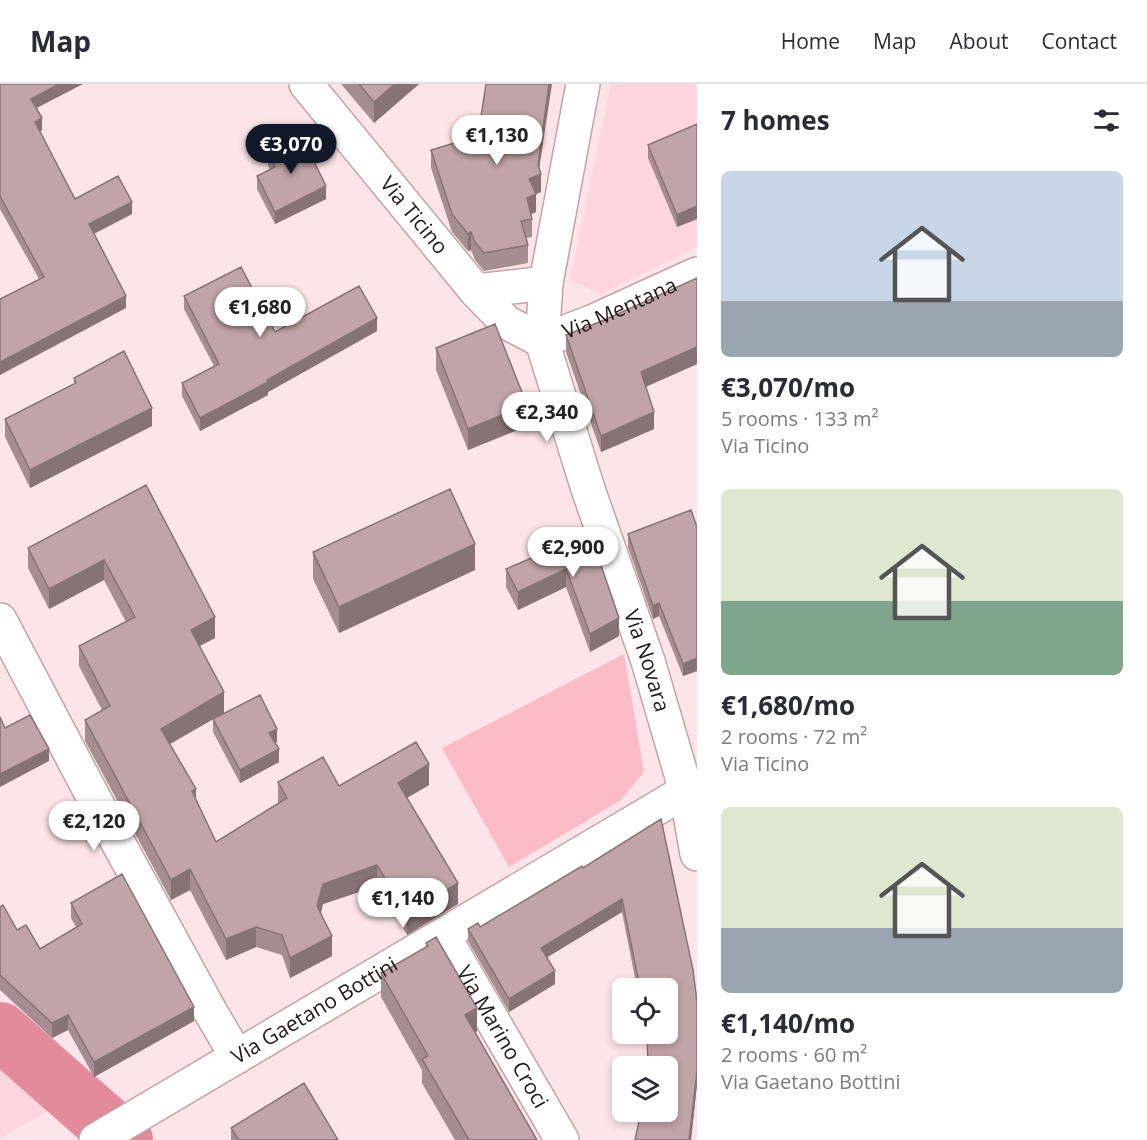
<!DOCTYPE html>
<html lang="en">
<head>
<meta charset="utf-8">
<style>
  :root { --surface:#fff; --page:#f2f2f3; --text:#2b2b33; --muted:#7c7c81; --line:#e1e1e2; --accent:#111827 }
  body { margin:0; font-family:"Open Sans",sans-serif; background:var(--page); color:var(--text); height:100vh; display:flex; flex-direction:column; font-size:22px; white-space:nowrap }
  * { box-sizing:border-box; margin:0 }
  p { font-size:20px; color:var(--muted) }
  .icon { flex:none; width:33px; height:33px; fill:none; stroke:currentColor; stroke-width:2; stroke-linecap:round; stroke-linejoin:round }
  .map { position:relative; flex:1; overflow:hidden }
  .panel { display:flex; flex-direction:column; background:var(--surface); width:450px }
  .panel>* { flex:none }
  .fabs { position:absolute; left:612px; top:894px; display:grid; gap:12px }
  .fabs a { display:grid; place-items:center; width:66px; height:66px; border-radius:9px; background:var(--surface); box-shadow:0 3px 9px #0003; font-size:30px }
  .price { position:absolute; translate:-50% -51px; padding:0 14px; border-radius:21px; background:#fff; color:#222; font-size:20px; line-height:39px; filter:drop-shadow(0 2px 3px #0008) }
  .price::after { content:''; position:absolute; left:50%; top:36px; width:18px; height:14px; margin-left:-9px; background:inherit; clip-path:polygon(0 0,100% 0,50% 100%) }
  .price.selected { background:var(--accent); color:#fff }
  ul { padding:0; list-style:none }
  li { display:grid; align-content:center; gap:12px; height:318px; padding:0 24px }
  li span { display:grid; place-items:center; height:186px; border-radius:9px; color:#555 }
  li>.icon { margin-inline-start:auto }
  span .icon { width:108px; height:108px; fill:#fffc; stroke-width:1 }
  li b { font-size:26px }
  h2 { display:flex; justify-content:space-between; align-items:center; height:72px; padding:0 24px; font-size:26px }
  header { display:flex; align-items:center; gap:36px; box-sizing:border-box; height:84px; padding:0 30px; background:var(--surface); border-bottom:2px solid var(--line) }
  header strong { font-size:28px }
  nav { display:flex; gap:33px; margin-inline-start:auto; font-size:21px }
  main { display:flex; flex:1; min-height:0 }
  .map>svg:first-child { display:block }
  .built { fill:#fdd5dc }
  .green { fill:#fbbcc7 }
  .lines { fill:none; stroke-linecap:round; stroke-linejoin:round }
  .river { stroke:#e38a9d; stroke-width:58 }
  .minor-casing { stroke:#c1a3a8; stroke-width:36 }
  .minor { stroke:#fff; stroke-width:33 }
  .wall { fill:#a68d91 }
  .shaded-wall { fill:#877376 }
  .building { fill:#c1a4a9; stroke:#877376; stroke-width:1.5 }
  .labels { text-anchor:middle; stroke-width:5; stroke-linejoin:round; paint-order:stroke }
  .street-label { font-size:21px; fill:#211618; stroke:#fff }
</style>
</head>
<body>
<header>
<strong>Map</strong>
<nav><a>Home</a><a>Map</a><a>About</a><a>Contact</a></nav>
</header>
<main>
<div class="map">
<svg width="697" height="1056" viewBox="0 0 697 1056">
  <rect width="100%" height="100%" fill="#fde4e8"/>
  <!-- built -->
  <path class="built" d="M611,0H697V163L601,210L570,196Z
    M0,961L66,1017L0,1054Z"/>
  <!-- green -->
  <path class="green" d="M624,570L644,688L621,716L509,783L442,664Z"/>
  <g class="lines">
    <!-- river -->
    <path class="river" d="M0,947L124,1056"/>
    <defs>
      <g id="minor">
        <path id="s1" d="M306,0L476,207L506,238L542,257L594,237L697,190"/>
        <path id="s2" d="M583,0L546,199L542,257L588,405L648,577L686,707L697,770"/>
        <path d="M476,207L546,199"/>
        <path d="M0,536L98,722L210,927L237,973"/>
        <path id="s3" d="M443,851L562,1056"/>
        <path id="s4" d="M96,1056L686,707"/>
      </g>
    </defs>
    <!-- minor casing -->
    <use href="#minor" class="minor-casing"/>
    <!-- minor -->
    <use href="#minor" class="minor"/>
  </g>
  <!-- wall -->
  <path class="wall" d="M0,0L37,24L42,46L40,48L75,115L132,130L94,150L126,224L39,195L0,125Z
    M341,0H419L374,39Z
    M697,40V135L677,143L648,74V61Z
    M543,59L539,85L541,108L536,110V128L531,130L532,135V153L526,154L528,161V179L484,187L475,176L471,166L468,167L452,148L431,84V66Z
    M268,69L326,115L275,140L257,105V92L270,86L268,82Z
    M697,194V280L645,303L654,345L601,368L566,268V251L602,237Z
    M184,212L275,248L377,247L268,308V311L200,347L182,312V299L214,282L184,225Z
    M436,264L527,342L468,366L436,286Z
    M74,294L152,342L30,404L5,353V335L74,301Z
    M146,401L215,554L200,562L224,629L213,635L277,658L275,659L279,678L240,699L213,648V635L170,660L216,758L278,720V698L339,702L429,701L407,714L458,820L407,851L377,802L323,820L321,830L332,872L290,894L282,871L256,863L226,876L190,806L171,816L85,657V636L102,626L79,582V562L126,538L104,496L49,525L28,484V464Z
    M697,443V587L683,592L659,532L653,535L628,463V450Z
    M590,449L619,552L590,568L566,503L518,526L506,503V485Z
    M313,468L475,486L339,549L313,495Z
    M661,735L697,1000L691,1056H635L668,1028L646,950H668V904H637L622,828L547,873L555,900L509,928L468,857V845L480,843L583,784Z
    M71,819L194,937L94,993L68,946L52,954L0,906V823L17,846L40,865L76,843L71,834Z
    M426,859L477,947L475,949L537,1056H455L422,999V986L381,913V889L426,864Z
    M231,1044L338,1056H231Z"/>
  <!-- shaded-wall -->
  <path class="shaded-wall" d="M59,0H83L31,27V15Z
    M395,0H419L374,39V18Z
    M549,0H552L543,59L538,91L541,90V108L536,110V128L527,132V114L529,95L538,81Z
    M42,34V46L35,50V38Z
    M326,102V115L275,140V128Z
    M132,118V130L89,152V140Z
    M697,122V135L677,143V131Z
    M471,148V166L468,167V150Z
    M126,212V224L0,291V278Z
    M377,234V247L268,308V311L200,347V334Z
    M697,263V280L641,305V288Z
    M527,321V342L468,366V345Z
    M152,324V342L30,404V386Z
    M654,328V345L601,368V352Z
    M475,460V486L339,549V523Z
    M104,476V496L49,525V505Z
    M566,485V503L518,526V508Z
    M659,519V532L653,535V522Z
    M215,533V554L191,566V546Z
    M619,534V552L590,568V550Z
    M697,574V587L683,592V580Z
    M224,608V629L161,665V645Z
    M277,645V658L269,662V649Z
    M49,665V677L0,703V690Z
    M279,665V678L240,699V686Z
    M429,680V701L398,719V699Z
    M196,705V725L192,707Z
    M377,781V802L323,820L317,843V822L323,800Z
    M190,785V806L171,816V796Z
    M458,799V820L407,851V830Z
    M622,815V828L541,877V864Z
    M256,843V863L226,876V855Z
    M332,852V872L290,894V874Z
    M555,887V900L509,928V915Z
    M194,923V937L94,993V978Z
    M477,924V947L465,955V931Z
    M68,931V946L52,954V939Z
    M697,982V1000L691,1056H689Z"/>
  <!-- building -->
  <path class="building" d="M0,0H59L31,15L42,34L35,38L75,115L118,92L132,118L89,140L126,212L0,278V215L44,193L0,112Z
    M359,0H395L374,18Z
    M486,0H549L538,81L541,90L529,95L536,110L527,114L532,135L521,137L528,161L484,169L475,158L471,148L468,150L452,130L431,66L478,52Z
    M697,40V122L677,131L648,61Z
    M302,53L326,102L275,128L257,92L275,83L268,69Z
    M241,183L275,248L359,202L377,234L267,296L268,298L200,334L182,299L219,280L184,212Z
    M697,194V263L641,288L654,328L601,352L566,251L602,237Z
    M495,240L527,321L468,345L436,264Z
    M124,267L152,324L30,386L5,335L76,299L74,294Z
    M146,401L215,533L191,546L224,608L161,645L196,705L192,707L216,758L287,714L278,698L323,673L339,702L416,658L429,680L398,699L458,799L407,830L377,781L323,800L317,822L332,852L290,874L282,851L256,843L226,855L190,785L171,796L85,636L110,622L79,562L135,533L104,476L49,505L28,464Z
    M450,405L475,460L339,523L313,468Z
    M691,426L697,443V574L683,580L659,519L653,522L628,450Z
    M590,449L619,534L590,550L566,485L518,508L506,485Z
    M260,611L277,645L269,649L279,665L240,686L213,635Z
    M30,631L49,665L0,690V633L5,644Z
    M661,735L693,886L697,918V987L689,1056H635L641,1028H668V982H648L647,950H668V904H640L622,815L541,864L555,887L509,915L468,845L478,839L480,843L582,782L583,784Z
    M122,790L194,923L94,978L68,931L52,939L0,891V823L3,821L17,846L26,841L40,865L82,840L71,819Z
    M436,853L477,924L465,931L537,1056H469L422,975L428,972L381,889L428,862L426,859Z
    M304,999L338,1056H239L231,1044Z"/>
  <g class="labels">
    <!-- street labels -->
    <g class="street-label">
      <text dy="7" stroke="none"><textPath href="#s1" startOffset="170">Via Ticino</textPath></text>
      <text dy="7" stroke="none"><textPath href="#s1" startOffset="436">Via Mentana</textPath></text>
      <text dy="7" stroke="none"><textPath href="#s2" startOffset="597">Via Novara</textPath></text>
      <text dy="7" stroke="none"><textPath href="#s4" startOffset="254">Via Gaetano Bottini</textPath></text>
      <text dy="7" stroke="none"><textPath href="#s3" startOffset="118">Via Marino Croci</textPath></text>
    </g>
  </g>
</svg>
<div class="fabs">
<a><svg class="icon" aria-label="locate" viewBox="0 0 24 24"><circle cx="12" cy="12" r="6"/><path d="M12 2v4M12 18v4M2 12h4M18 12h4"/></svg></a>
<a><svg class="icon" aria-label="layers" viewBox="0 0 24 24"><path d="M12 4l9 5-9 5-9-5zM3 14l9 5 9-5"/></svg></a>
</div>
<b class="price" style="left:497px;top:82px">€1,130</b>
<b class="price selected" style="left:291px;top:91px">€3,070</b>
<b class="price" style="left:260px;top:254px">€1,680</b>
<b class="price" style="left:547px;top:359px">€2,340</b>
<b class="price" style="left:573px;top:494px">€2,900</b>
<b class="price" style="left:94px;top:768px">€2,120</b>
<b class="price" style="left:403px;top:845px">€1,140</b>
</div>
<section class="panel">
<h2>7 homes<svg class="icon" aria-label="filters" viewBox="0 0 24 24"><path d="M4 7h16M4 17h16"/><circle cx="9" cy="7" r="2"/><circle cx="15" cy="17" r="2"/></svg></h2>
<ul>
<li><span style="background:linear-gradient(#c9d6e8 70%,#9aa5b1 0)"><svg class="icon" aria-label="home" viewBox="0 0 24 24"><path d="M3 11l9-7 9 7M6 9v11h12V9"/></svg></span><div><b>€3,070/mo</b><p>5 rooms · 133 m²</p><p>Via Ticino</p></div></li>
<li><span style="background:linear-gradient(#dfe7d0 60%,#7fa58c 0)"><svg class="icon" aria-label="home" viewBox="0 0 24 24"><path d="M3 11l9-7 9 7M6 9v11h12V9"/></svg></span><div><b>€1,680/mo</b><p>2 rooms · 72 m²</p><p>Via Ticino</p></div></li>
<li><span style="background:linear-gradient(#dfe7d0 65%,#9aa5b1 0)"><svg class="icon" aria-label="home" viewBox="0 0 24 24"><path d="M3 11l9-7 9 7M6 9v11h12V9"/></svg></span><div><b>€1,140/mo</b><p>2 rooms · 60 m²</p><p>Via Gaetano Bottini</p></div></li>
</ul>
</section>
</main>
</body>
</html>
